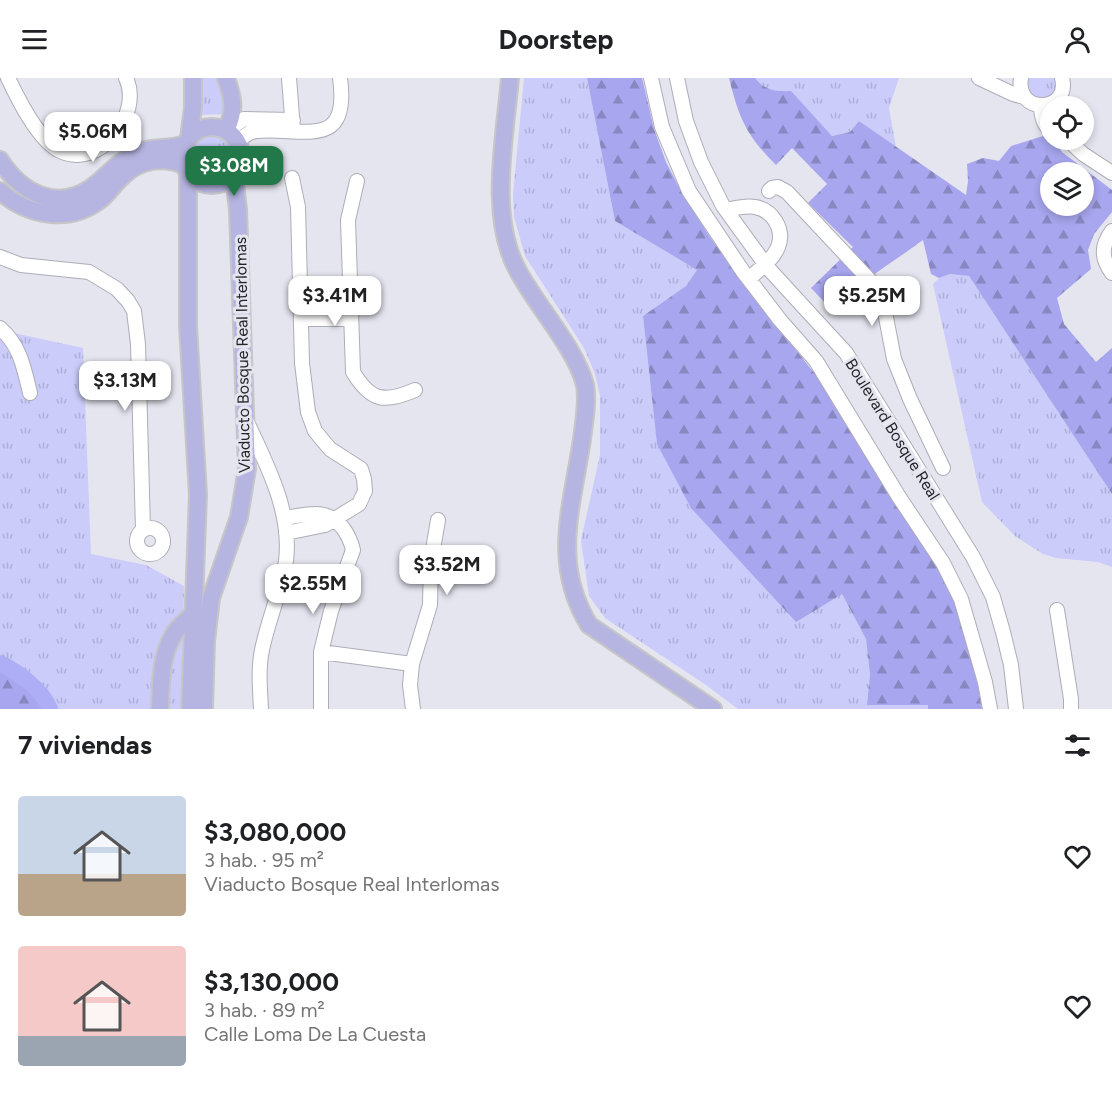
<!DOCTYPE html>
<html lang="es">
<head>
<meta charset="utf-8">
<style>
  :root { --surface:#fff; --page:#f2f2f2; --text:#202124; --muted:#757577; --accent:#23784a }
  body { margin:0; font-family:Figtree,sans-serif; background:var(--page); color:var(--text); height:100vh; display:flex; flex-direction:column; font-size:22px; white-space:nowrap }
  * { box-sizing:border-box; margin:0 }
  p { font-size:20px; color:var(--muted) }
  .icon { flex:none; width:33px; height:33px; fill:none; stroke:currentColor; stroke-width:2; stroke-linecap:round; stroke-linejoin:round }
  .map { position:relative; height:631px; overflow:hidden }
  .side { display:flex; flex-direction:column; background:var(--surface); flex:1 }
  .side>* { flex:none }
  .fabs { position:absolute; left:1040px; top:18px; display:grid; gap:12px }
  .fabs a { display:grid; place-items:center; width:54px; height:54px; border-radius:50%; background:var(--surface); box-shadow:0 3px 9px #0003; font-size:30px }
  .price { position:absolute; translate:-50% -51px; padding:0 14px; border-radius:12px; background:#fff; color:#222; font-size:20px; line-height:39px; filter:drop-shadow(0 2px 3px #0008) }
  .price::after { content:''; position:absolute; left:50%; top:36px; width:18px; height:14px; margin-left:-9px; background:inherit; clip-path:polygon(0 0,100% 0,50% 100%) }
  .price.active { background:var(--accent); color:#fff }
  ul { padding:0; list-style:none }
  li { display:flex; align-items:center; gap:18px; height:150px; padding:0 18px }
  li span { display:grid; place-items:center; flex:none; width:168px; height:120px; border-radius:6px; color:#555 }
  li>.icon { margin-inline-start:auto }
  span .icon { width:72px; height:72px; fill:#fffc; stroke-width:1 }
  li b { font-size:26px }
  h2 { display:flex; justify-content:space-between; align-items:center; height:72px; padding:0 18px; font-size:26px }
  header { display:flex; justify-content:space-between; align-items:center; height:78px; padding:0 18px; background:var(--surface); font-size:27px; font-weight:700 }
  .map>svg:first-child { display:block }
  .grass { fill:url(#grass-tufts) }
  .forest { fill:url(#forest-firs); fill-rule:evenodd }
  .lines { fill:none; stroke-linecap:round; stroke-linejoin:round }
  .river { stroke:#aeaef6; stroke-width:16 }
  .minor-casing { stroke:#adadb7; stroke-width:16 }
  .major-casing { stroke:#c6c6c7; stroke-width:20 }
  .minor { stroke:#fff; stroke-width:14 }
  .major { stroke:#b6b5e1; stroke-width:16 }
  .labels { text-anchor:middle; stroke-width:6; stroke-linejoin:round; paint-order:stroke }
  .street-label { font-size:16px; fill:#242428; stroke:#e5e5f0 }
</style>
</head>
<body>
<header><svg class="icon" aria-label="menu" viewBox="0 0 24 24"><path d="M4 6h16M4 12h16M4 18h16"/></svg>Doorstep<svg class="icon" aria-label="person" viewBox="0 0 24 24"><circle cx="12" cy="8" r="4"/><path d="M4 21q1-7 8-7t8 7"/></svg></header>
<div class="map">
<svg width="1112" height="631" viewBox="0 0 1112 631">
  <defs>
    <pattern id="grass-tufts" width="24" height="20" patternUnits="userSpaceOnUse" patternTransform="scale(1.5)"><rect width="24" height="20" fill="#cbccfa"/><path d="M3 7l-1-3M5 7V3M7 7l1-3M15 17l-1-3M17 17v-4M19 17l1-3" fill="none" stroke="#aeafd6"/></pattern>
    <pattern id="forest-firs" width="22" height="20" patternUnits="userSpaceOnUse" patternTransform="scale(1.5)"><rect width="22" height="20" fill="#a7a6ee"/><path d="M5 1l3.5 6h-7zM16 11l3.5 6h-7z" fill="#8887c1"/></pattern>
  </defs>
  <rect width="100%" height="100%" fill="#e5e5f0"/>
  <!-- grass -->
  <path class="grass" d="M199,0H218L223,15L225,36L200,37Z
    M524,0H587L615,143L697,192L686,208L643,238L657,366L842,516L866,561L870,597L868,627H928V631H738L706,607L605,540L589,518L581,462L600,377V318L595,296L584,270L525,178L514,139L513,117Z
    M755,0H899L889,30L896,69L859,43L850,54L832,58L791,14C775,14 765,12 755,0Z
    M1028,0H1056L1057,10C1047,29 1022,21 1028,0Z
    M210,52C241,53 232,118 200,97L195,88L196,61L204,54Z
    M950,196L969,198L1112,416V489L1098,484L1056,480L1043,476L1015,458L982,424L933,206L939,200Z
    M0,252L83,270L91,476L146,487L184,508L182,631H56C47,607 22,590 0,579Z"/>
  <!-- forest -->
  <path class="forest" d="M587,0H642L654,51L666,84L682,115L710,159L739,200L826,310L938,490C963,537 974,580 982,631H928V627H867L870,597L866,561L842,516L796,544L691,430L657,366L643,238L686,208L697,192L615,143Z
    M729,0H755C765,12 775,14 791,13L832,58L850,54L859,43L966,117L968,103L967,86L983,80L999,83L1011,68L1043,58L1057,66L1062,74L1112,112V134L1094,156L1088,172L1091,191L1057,220L1064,246L1096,284L1112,270V416L969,198L950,196L939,200L931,196L923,162C892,185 858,205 831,231L811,210L853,169L808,125L827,106L792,70L776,87C746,57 739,40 729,0ZM1050,94H1083V128H1050Z
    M0,579C22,590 47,607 56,631H0Z"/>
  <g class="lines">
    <!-- river -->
    <path class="river" d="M0,585C18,594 42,611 50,631"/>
    <defs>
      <path id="minor" d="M8,0C18,21 37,60 58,72C100,94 143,36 126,0
        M289,0L293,51
        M651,0L662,49L689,113L744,195L780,242L816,283L899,419L943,485L961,521L985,604L990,631
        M677,0L686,43L701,84L723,128L768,190L846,275L973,479L993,519L1003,554L1011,587L1016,631
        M979,0L1013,16L1024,19
        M1021,0C1015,38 1071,34 1062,0
        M1041,27C1041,37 1043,46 1050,52
        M229,54L236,46L244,41L293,42
        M1068,62L1083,76L1112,95
        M237,63L249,55L256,53C305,49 350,73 340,0
        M357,103L348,142L353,294C371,324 385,325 415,312
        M769,113L772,110L778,109L787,114L877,210L885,234L894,281L910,321L943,390
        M726,132C736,130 746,127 755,129C773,132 785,152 778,169C773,182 759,191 749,201
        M1112,153C1101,168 1101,180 1112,195
        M0,179L21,187L89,194L117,211L128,223L134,233L138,266L143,452
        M301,241H350
        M0,250C20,267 24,290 30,315
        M247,344C267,387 292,434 286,483C281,513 268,542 262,572C258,591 260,611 261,631
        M285,440C308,437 326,429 343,450C348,457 351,463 353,472L331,533L321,574V631
        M137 463a13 13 0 1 1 26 0a13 13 0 1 1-26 0Z
        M286,455L325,447L359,426L365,413L364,401L361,391L330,371L315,353L308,334L302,285L298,129L292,100
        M1057,532L1071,621V631
        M321,574L412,586L410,607L413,631
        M412,586L430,527L431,483L438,442"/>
      <path id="major" d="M226,0C233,20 236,33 226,52
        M510,0C505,59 488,139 518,193C536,227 576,271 585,307C588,323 584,345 582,361C572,429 551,485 589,547L713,631
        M183 78a29 29 0 1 1 58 0a29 29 0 1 1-58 0Z
        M189,60L193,30V0
        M0,82C20,114 56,134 91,110C108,98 114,86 135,76C150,68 169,72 185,66
        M188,96V248L198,417L190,631
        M0,113C28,138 70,146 101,121C110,114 115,104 124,97C140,82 163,78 184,87
        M160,631C161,605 160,579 174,556C178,548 187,542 194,535
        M204,631L206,563L211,520L239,439L247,391L238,132L234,98"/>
    </defs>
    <!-- minor casing -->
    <use href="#minor" class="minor-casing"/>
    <!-- major casing -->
    <use href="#major" class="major-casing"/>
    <!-- minor -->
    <use href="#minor" class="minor"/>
    <!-- major -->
    <use href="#major" class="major"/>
  </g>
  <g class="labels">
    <!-- street labels -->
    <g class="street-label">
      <text transform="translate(242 277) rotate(-91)" y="6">Viaducto Bosque Real Interlomas</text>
      <text transform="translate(893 351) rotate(58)" y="6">Boulevard Bosque Real</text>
    </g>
  </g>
</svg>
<div class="fabs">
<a><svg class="icon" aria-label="locate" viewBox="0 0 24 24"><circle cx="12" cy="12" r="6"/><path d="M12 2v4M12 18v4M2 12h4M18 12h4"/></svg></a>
<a><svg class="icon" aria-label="layers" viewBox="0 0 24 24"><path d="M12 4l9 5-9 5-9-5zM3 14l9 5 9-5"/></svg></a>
</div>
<b class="price" style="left:93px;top:85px">$5.06M</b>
<b class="price active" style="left:234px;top:119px">$3.08M</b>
<b class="price" style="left:335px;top:249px">$3.41M</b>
<b class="price" style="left:872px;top:249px">$5.25M</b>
<b class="price" style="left:125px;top:334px">$3.13M</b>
<b class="price" style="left:447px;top:518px">$3.52M</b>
<b class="price" style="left:313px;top:537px">$2.55M</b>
</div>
<section class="side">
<h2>7 viviendas<svg class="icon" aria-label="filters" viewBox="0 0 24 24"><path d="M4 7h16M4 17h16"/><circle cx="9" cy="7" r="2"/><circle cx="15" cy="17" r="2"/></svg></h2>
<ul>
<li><span style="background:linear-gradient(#c9d6e8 65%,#b9a48a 0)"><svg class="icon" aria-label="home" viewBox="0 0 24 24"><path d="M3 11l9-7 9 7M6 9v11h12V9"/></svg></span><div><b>$3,080,000</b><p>3 hab. · 95 m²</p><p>Viaducto Bosque Real Interlomas</p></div><svg class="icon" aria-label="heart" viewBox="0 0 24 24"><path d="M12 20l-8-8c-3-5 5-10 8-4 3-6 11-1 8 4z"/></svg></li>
<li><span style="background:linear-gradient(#f6c9c9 75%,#9aa5b1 0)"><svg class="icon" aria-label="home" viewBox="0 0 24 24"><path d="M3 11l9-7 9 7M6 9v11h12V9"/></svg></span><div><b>$3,130,000</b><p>3 hab. · 89 m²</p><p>Calle Loma De La Cuesta</p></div><svg class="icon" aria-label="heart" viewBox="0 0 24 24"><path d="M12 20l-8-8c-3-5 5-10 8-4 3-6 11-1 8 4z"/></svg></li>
</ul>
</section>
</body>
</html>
